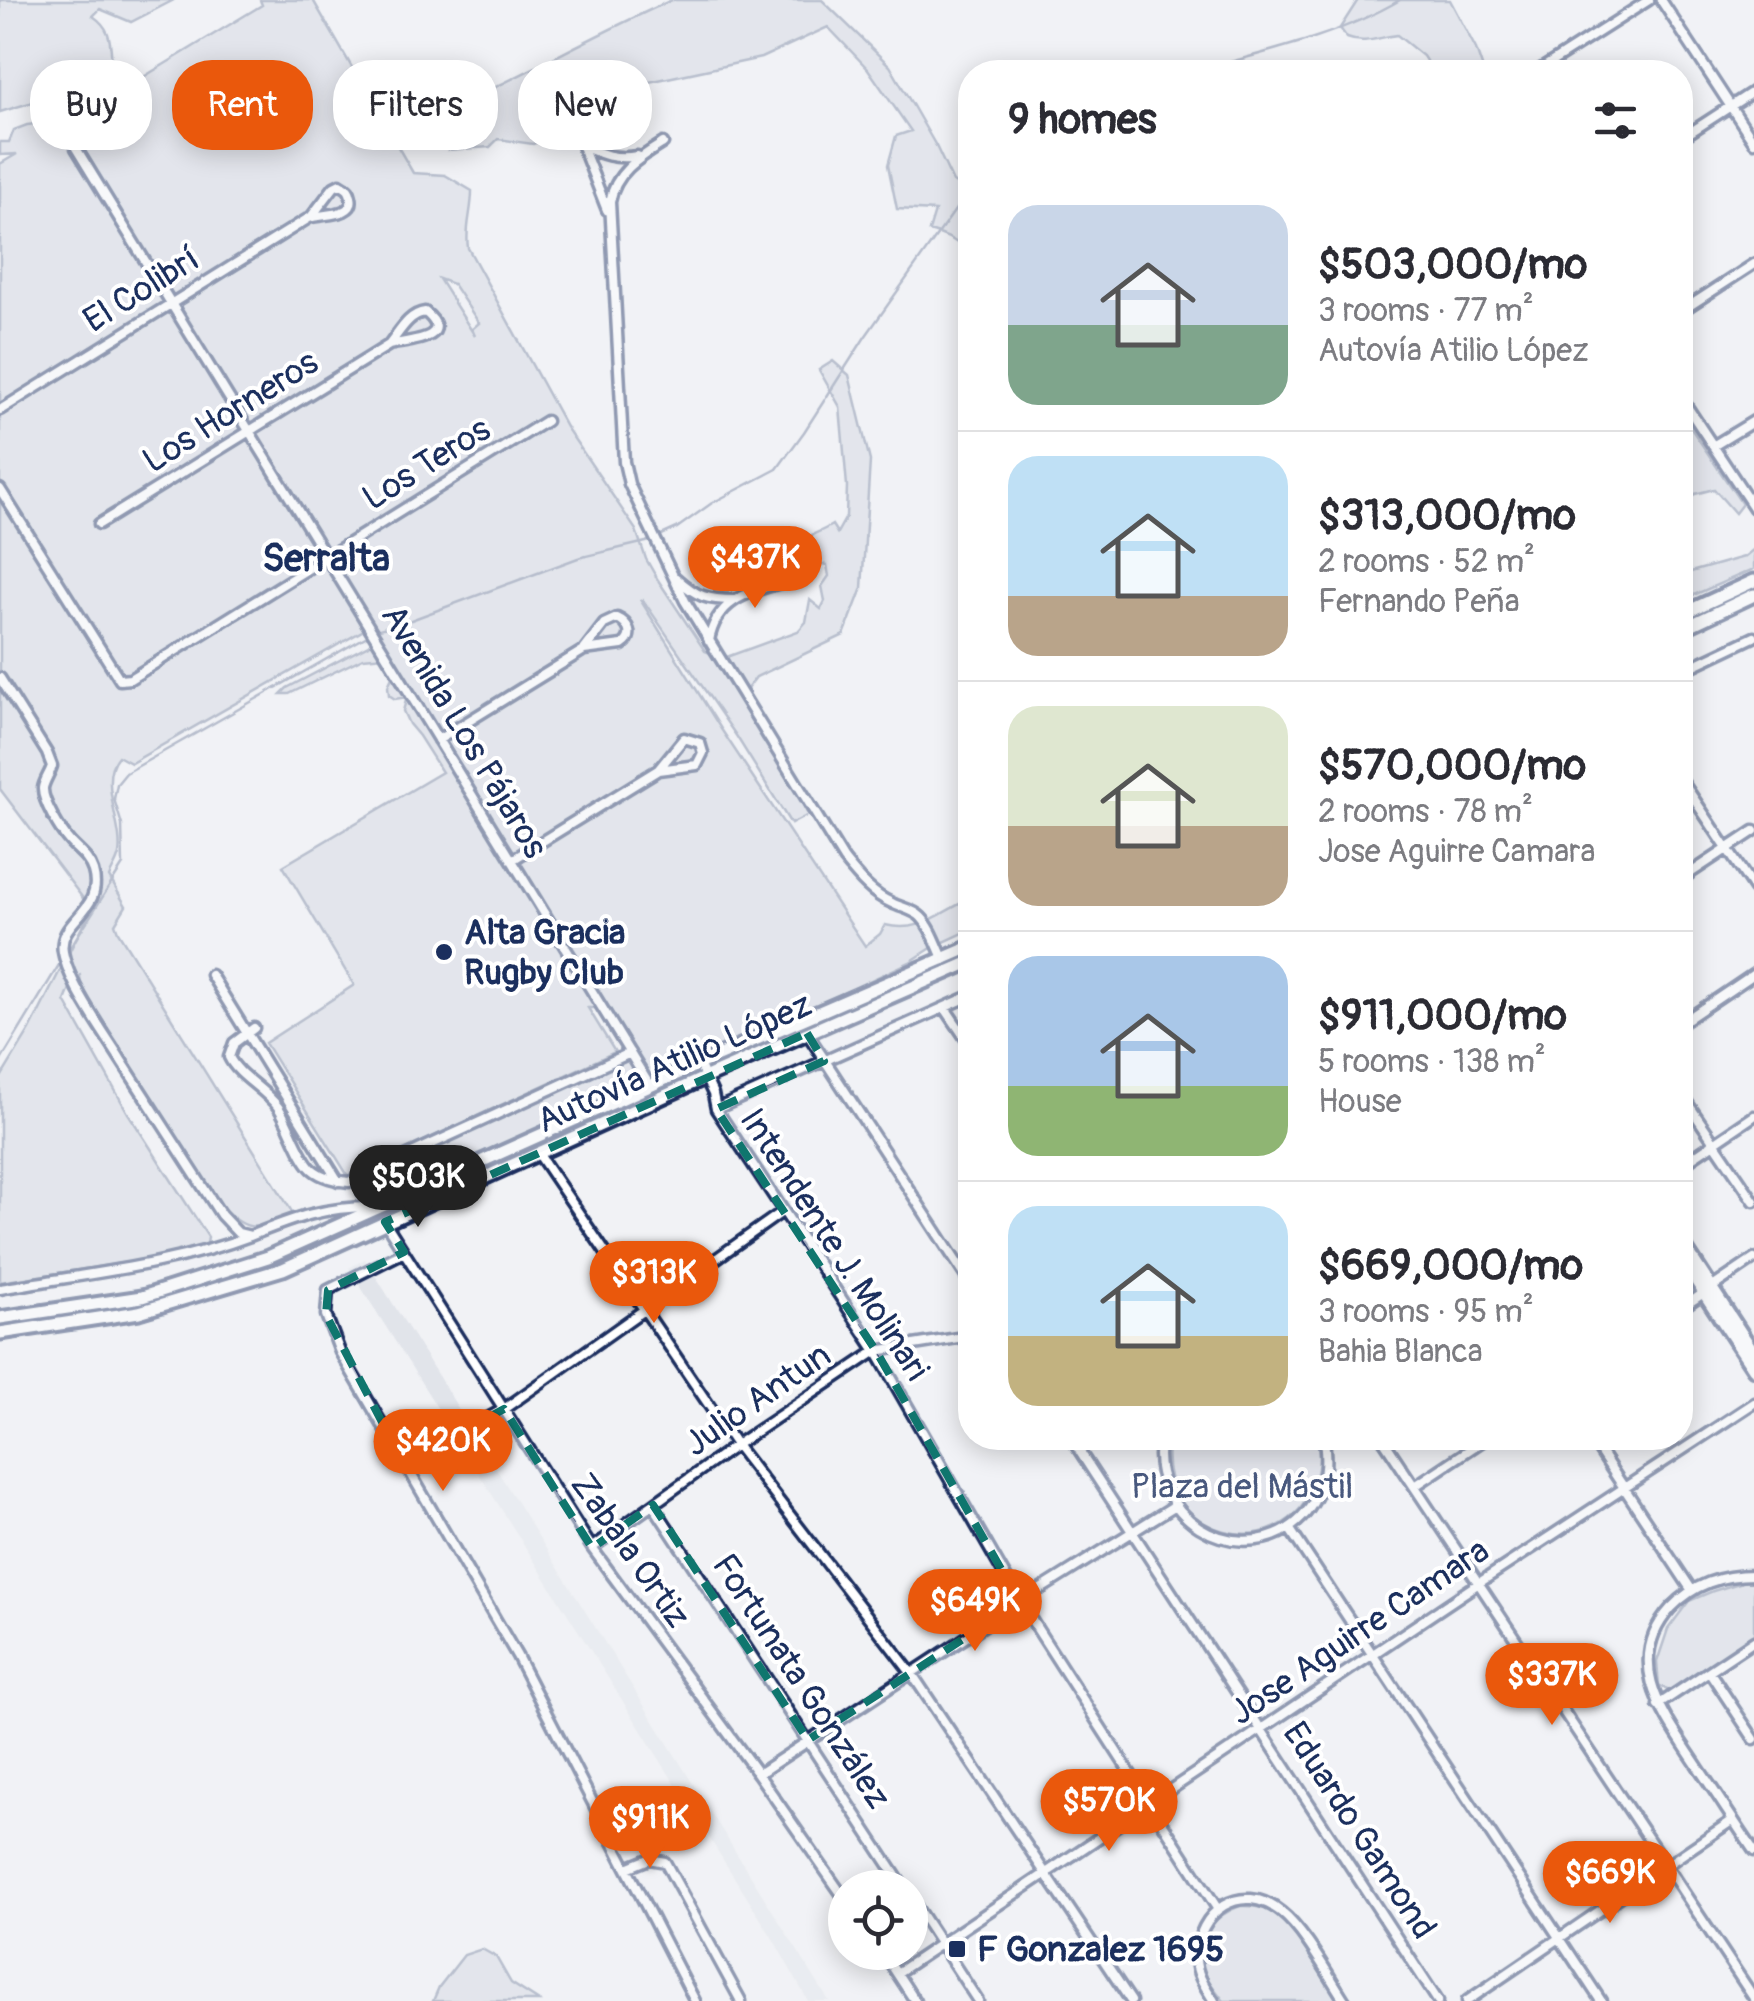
<!DOCTYPE html>
<html lang="en">
<head>
<meta charset="utf-8">
<style>
  :root { --surface:#fff; --page:#f7f7f7; --text:#2b2b33; --muted:#7c7c81; --line:#e1e1e2; --accent:#ea580c }
  body { margin:0; font-family:Pangolin,sans-serif; background:var(--page); color:var(--text); height:100vh; display:flex; flex-direction:column; font-size:38px; white-space:nowrap }
  * { box-sizing:border-box; margin:0 }
  p { font-size:32px; color:var(--muted) }
  .icon { flex:none; width:55px; height:55px; fill:none; stroke:currentColor; stroke-width:2; stroke-linecap:round; stroke-linejoin:round }
  .map { position:relative; flex:1; overflow:hidden }
  .panel { position:absolute; left:958px; top:60px; width:735px; height:1390px; display:flex; flex-direction:column; background:var(--surface); border-radius:40px; box-shadow:0 5px 25px #0003 }
  .panel>* { flex:none }
  .guide { position:absolute; left:30px; top:60px; width:778px; height:90px; display:flex; gap:20px }
  .controls { position:absolute; left:828px; top:1870px; display:grid; gap:20px }
  .controls a { display:grid; place-items:center; width:100px; height:100px; border-radius:50%; background:var(--surface); box-shadow:0 5px 25px #0003; font-size:50px }
  .price { position:absolute; translate:-50% -85px; padding:0 22px; border-radius:35px; background:var(--accent); color:#fff; font-size:32px; line-height:65px; filter:drop-shadow(0 2px 5px #0008) }
  .price::after { content:''; position:absolute; left:50%; top:60px; width:30px; height:22px; margin-left:-15px; background:inherit; clip-path:polygon(0 0,100% 0,50% 100%) }
  .price.current { background:#222; color:#fff }
  ul { padding:0; list-style:none }
  li { display:flex; align-items:center; gap:30px; height:250px; padding:0 50px }
  li+li { border-top:2px solid var(--line) }
  li span { display:grid; place-items:center; flex:none; width:280px; height:200px; border-radius:30px; color:#555 }
  li>.icon { margin-inline-start:auto }
  span .icon { width:120px; height:120px; fill:#fffc; stroke-width:1 }
  li b { font-size:42px }
  h2 { display:flex; justify-content:space-between; align-items:center; height:120px; padding:0 50px; font-size:42px }
  .tag { padding:0 35px; border-radius:40px; background:var(--surface); box-shadow:0 5px 25px #0003; font-size:35px; line-height:90px }
  .tag.current { background:var(--accent); color:#fff }
  .map>svg:first-child { display:block }
  .built { fill:#e1e4ea }
  .green { fill:#d2d6df; stroke:#76829e; stroke-width:2.5; fill-rule:evenodd }
  .lines { fill:none; stroke-linecap:round; stroke-linejoin:round }
  .stream { stroke:#707c9a; stroke-width:2.5 }
  .minor-casing { stroke:#1b2f5e; stroke-width:15 }
  .secondary-casing { stroke:#1b2f5e; stroke-width:19 }
  .minor { stroke:#fff; stroke-width:8 }
  .secondary { stroke:#fff; stroke-width:11 }
  .marked { fill:none; stroke:#0f766e; stroke-width:8; stroke-dasharray:20 12; stroke-linejoin:round }
  .poi-dot { fill:#1b2f5e; stroke:#fff; stroke-width:4 }
  .labels { text-anchor:middle; stroke-width:8; stroke-linejoin:round; paint-order:stroke }
  .street-label { font-size:35px; fill:#1b2f5e; stroke:#fff }
  .poi-label { font-size:35px; font-weight:bold; fill:#1b2f5e; stroke:#fff; text-anchor:start }
  .park-label { font-size:35px; fill:#49597e; stroke:#fff }
  .neighbourhood-label { font-size:38px; font-weight:bold; fill:#1b2f5e; stroke:#fff }
</style>
</head>
<body>
<div class="map">
<svg width="1754" height="2001" viewBox="0 0 1754 2001">
  <rect width="100%" height="100%" fill="#f1f2f5"/>
  <filter id="ink" filterUnits="userSpaceOnUse"><feTurbulence type="fractalNoise" baseFrequency=".01" numOctaves="2"/><feDisplacementMap in="SourceGraphic" scale="20" xChannelSelector="R" yChannelSelector="G"/><feConvolveMatrix kernelMatrix="1 2 1 2 8 2 1 2 1" color-interpolation-filters="sRGB"/></filter>
  <g filter="url(#ink)">
    <!-- built -->
    <path class="built" d="M365,1259L755,1883L829,2001H808L772,1937L369,1300L349,1268Z"/>
    <!-- green -->
    <path class="green" d="M0,0H174L131,22L100,9L93,16C112,29 110,42 112,64L100,80L109,86C95,98 86,106 80,124L70,114L64,103L46,98L0,112Z
      M260,0H313L413,173L445,175L472,191C472,212 465,227 468,248L566,427L636,530L646,559L658,580L705,651L724,658L798,631L806,622L810,600L821,609L825,601L822,586L829,576L827,565L801,560L795,554L796,544C808,535 819,533 832,525L837,533L846,517L847,486L840,407L819,370L833,361L849,375L870,461L862,588L844,635L756,677L747,689L808,815L791,824L737,737L643,600L641,601L721,729L865,946L880,934L885,925C922,934 939,912 970,899V930L933,947L910,962L839,995L384,1200L358,1199L356,1194L364,1188L363,1180L635,1053L609,1008H588L615,1052L348,1176L265,1043L354,985L283,866L442,772L419,736L409,724L403,711L407,697L395,699L389,695L388,686L393,675L384,656L363,658L289,694H281L287,688L372,643L377,633L355,595L348,589L345,579L326,547H323L369,627L131,763L118,756C97,780 124,826 119,854C118,861 112,870 109,877L126,906L115,924L118,932L294,1215C258,1227 249,1237 221,1205L105,1029L81,984L80,976L71,986L65,1001L128,1113L208,1237L207,1244L168,1256L0,1282V1079L30,1030L91,909L0,789V164L17,154L0,155V142H9L14,130L27,125L53,122L60,128L67,125L71,136L80,140L82,138L81,135L89,110L262,5ZM439,279L453,284L479,323L472,329L475,336Z
      M672,0H822L890,66L936,146L953,182L970,193V256C959,241 947,236 929,231L935,211L897,209L888,165L896,136L911,131L868,69L828,27L761,58L621,88L575,128L533,144L498,139L490,147L448,150L444,140C461,127 466,125 473,104L469,100L473,91L479,95C544,64 606,29 672,0Z
      M1358,0H1450L1476,49L1484,72H1433L1423,56L1397,35C1379,37 1365,45 1347,38L1340,28Z
      M1680,412L1742,504L1735,513L1714,489L1695,494L1680,501Z
      M1754,549V569L1680,601V575L1744,557Z
      M1169,1438H1316C1321,1452 1319,1469 1314,1483C1285,1569 1152,1540 1169,1438Z
      M1746,1581L1754,1582V1634L1669,1691L1659,1685L1657,1662L1668,1629L1689,1601L1713,1591Z
      M1240,1906C1260,1905 1272,1910 1287,1922L1339,2001H1224C1217,1991 1206,1979 1201,1968C1189,1940 1217,1914 1240,1906Z
      M482,1949L496,1957L511,1983L539,2001H433L439,1987L464,1955Z"/>
    <g class="lines">
      <!-- stream -->
      <path class="stream" d="M1193,72C1262,53 1337,37 1400,0
        M376,630L411,620L578,558L646,542L677,528L712,503L777,469L804,432L865,337L970,189
        M66,954L123,865L122,825L114,799L117,784L126,773L369,635
        M0,1062L62,960"/>
      <defs>
        <path id="minor" d="M1661,0L1754,142
          M1536,72L1649,0
          M1680,139L1754,91
          M663,143C639,158 615,172 610,202L624,462L629,484L685,601L844,860C857,876 872,895 892,903C901,908 913,909 921,917C932,928 937,946 944,960
          M76,148L650,1086
          M607,210L582,146C601,154 615,160 637,156
          M1680,312L1754,264
          M1680,396L1754,508
          M0,410L309,218C323,213 356,217 351,197C349,188 347,189 340,184L334,187L311,217
          M1713,446L1754,421
          M0,489L120,680L130,679L546,421
          M99,524L389,345C399,333 408,314 425,312C459,340 403,341 389,345
          M676,578C697,597 707,600 735,600
          M709,641C717,595 756,591 794,579
          M1680,672L1754,637
          M0,678L47,753L52,766C50,773 44,781 43,788C42,801 61,832 70,842C79,852 89,858 93,871C105,912 57,919 63,952C69,985 103,1031 121,1060C154,1111 187,1163 221,1215L238,1233L250,1236C294,1218 326,1206 375,1207
          M438,740L584,650L604,624L617,618C629,623 635,637 622,645L584,650
          M1680,778L1754,889
          M512,860L658,770L684,738L700,743L703,753L697,765L658,770
          M1680,880L1754,831
          M211,975L338,1181
          M945,1008L970,1045
          M1680,1024L1754,974
          M254,1028L234,1043L229,1057C238,1076 264,1088 278,1107C289,1123 299,1157 312,1169C321,1177 337,1181 349,1182L630,1053
          M807,1033L970,1283
          M699,1064L713,1094L716,1109L876,1351L1020,1602L1217,1908
          M1680,1092L1754,1201
          M716,1109L970,996
          M538,1153L736,1445L912,1674L1131,2001
          M1680,1166L1754,1116
          M385,1222L592,1548L758,1774L845,1899
          M404,1252L328,1290L326,1315L340,1352L517,1656L695,2001
          M0,1289C83,1274 171,1266 250,1236
          M1680,1309L1754,1259
          M1071,1438L1438,2001
          M1161,1438C1157,1456 1159,1473 1167,1490C1197,1555 1290,1560 1319,1491C1327,1474 1326,1456 1324,1438
          M1382,1438L1754,1998
          M1591,1438L1691,1589
          M404,1464L504,1409L782,1212
          M1415,1486L1487,1438
          M653,1505L904,1888
          M1289,1528L1601,2001
          M592,1548L736,1445L876,1351L970,1336
          M1754,1575C1721,1575 1694,1584 1671,1608C1621,1663 1666,1718 1698,1767C1717,1795 1735,1823 1754,1851
          M1709,1671L1754,1739
          M1658,1705L1754,1641
          M758,1774L1020,1602L1174,1506
          M627,1868L649,1859L665,1862L741,2001
          M910,1897L978,2001
          M883,1952L915,2001
          M897,1973L1479,1583L1754,1403
          M1214,2001C1206,1988 1196,1974 1196,1959C1197,1911 1241,1880 1281,1912C1305,1931 1328,1975 1345,2001
          M1467,2001L1733,1820"/>
        <path id="secondary" d="M1680,615L1754,581
          M1680,630L1754,595
          M1680,1240L1754,1353
          M1680,1256L1754,1369
          M0,1318L142,1297L268,1257L699,1064L970,947
          M0,1333L139,1312L283,1269L711,1075L970,962"/>
      </defs>
      <!-- minor casing -->
      <use href="#minor" class="minor-casing"/>
      <!-- secondary casing -->
      <use href="#secondary" class="secondary-casing"/>
      <!-- minor -->
      <use href="#minor" class="minor"/>
      <!-- secondary -->
      <use href="#secondary" class="secondary"/>
    </g>
  </g>
  <!-- marked area -->
  <path d="M0 0H1754V2001H0ZM807,1033L824,1061L716,1109L876,1351L1020,1602L808,1740L653,1505L592,1548L504,1409L404,1464L326,1315L328,1290L404,1252L385,1222Z" fill="#f1f2f5" fill-opacity=".55" fill-rule="evenodd"/>
  <path class="marked" d="M807,1033L824,1061L716,1109L876,1351L1020,1602L808,1740L653,1505L592,1548L504,1409L404,1464L326,1315L328,1290L404,1252L385,1222Z"/>
  <!-- markers -->
  <g class="poi-dot">
    <circle cx="444" cy="952" r="10"/>
    <rect x="947" y="1939" width="20" height="20" rx="5"/>
  </g>
  <g class="labels">
    <!-- street labels -->
    <g class="street-label">
      <text transform="translate(141 289) rotate(-32)" y="12">El Colibrí</text>
      <text transform="translate(230 411) rotate(-32)" y="12">Los Horneros</text>
      <text transform="translate(426 463) rotate(-32)" y="12">Los Teros</text>
      <text transform="translate(465 731) rotate(59)" y="12">Avenida Los Pájaros</text>
      <text transform="translate(674 1062) rotate(-24)" y="12">Autovía Atilio López</text>
      <text transform="translate(835 1244) rotate(57)" y="12">Intendente J. Molinari</text>
      <text transform="translate(757 1399) rotate(-35)" y="12">Julio Antun</text>
      <text transform="translate(631 1550) rotate(55)" y="12">Zabala Ortiz</text>
      <text transform="translate(1359 1631) rotate(-34)" y="12">Jose Aguirre Camara</text>
      <text transform="translate(802 1681) rotate(57)" y="12">Fortunata González</text>
      <text transform="translate(1360 1830) rotate(57)" y="12">Eduardo Gamond</text>
    </g>
    <!-- poi labels -->
    <g class="poi-label">
      <text x="464" y="944">Alta Gracia<tspan x="464" dy="40">Rugby Club</tspan></text>
      <text x="977" y="1961">F Gonzalez 1695</text>
    </g>
    <!-- park labels -->
    <g class="park-label">
      <text x="1242" y="1498">Plaza del Mástil</text>
    </g>
    <!-- neighbourhood labels -->
    <g class="neighbourhood-label">
      <text x="326" y="571">Serralta</text>
    </g>
  </g>
</svg>
<div class="controls">
<a><svg class="icon" aria-label="locate" viewBox="0 0 24 24"><circle cx="12" cy="12" r="6"/><path d="M12 2v4M12 18v4M2 12h4M18 12h4"/></svg></a>
</div>
<b class="price" style="left:755px;top:611px">$437K</b>
<b class="price current" style="left:418px;top:1230px">$503K</b>
<b class="price" style="left:654px;top:1326px">$313K</b>
<b class="price" style="left:443px;top:1494px">$420K</b>
<b class="price" style="left:975px;top:1654px">$649K</b>
<b class="price" style="left:1552px;top:1728px">$337K</b>
<b class="price" style="left:1109px;top:1854px">$570K</b>
<b class="price" style="left:650px;top:1871px">$911K</b>
<b class="price" style="left:1610px;top:1926px">$669K</b>
<div class="guide">
<a class="tag">Buy</a>
<a class="tag current">Rent</a>
<a class="tag">Filters</a>
<a class="tag">New</a>
</div>
<section class="panel">
<h2>9 homes<svg class="icon" aria-label="filters" viewBox="0 0 24 24"><path d="M4 7h16M4 17h16"/><circle cx="9" cy="7" r="2"/><circle cx="15" cy="17" r="2"/></svg></h2>
<ul>
<li><span style="background:linear-gradient(#c9d6e8 60%,#7fa58c 0)"><svg class="icon" aria-label="home" viewBox="0 0 24 24"><path d="M3 11l9-7 9 7M6 9v11h12V9"/></svg></span><div><b>$503,000/mo</b><p>3 rooms · 77 m²</p><p>Autovía Atilio López</p></div></li>
<li><span style="background:linear-gradient(#bfe0f5 70%,#b9a48a 0)"><svg class="icon" aria-label="home" viewBox="0 0 24 24"><path d="M3 11l9-7 9 7M6 9v11h12V9"/></svg></span><div><b>$313,000/mo</b><p>2 rooms · 52 m²</p><p>Fernando Peña</p></div></li>
<li><span style="background:linear-gradient(#dfe7d0 60%,#b9a48a 0)"><svg class="icon" aria-label="home" viewBox="0 0 24 24"><path d="M3 11l9-7 9 7M6 9v11h12V9"/></svg></span><div><b>$570,000/mo</b><p>2 rooms · 78 m²</p><p>Jose Aguirre Camara</p></div></li>
<li><span style="background:linear-gradient(#a9c7e8 65%,#8fb573 0)"><svg class="icon" aria-label="home" viewBox="0 0 24 24"><path d="M3 11l9-7 9 7M6 9v11h12V9"/></svg></span><div><b>$911,000/mo</b><p>5 rooms · 138 m²</p><p>House</p></div></li>
<li><span style="background:linear-gradient(#bfe0f5 65%,#c2b280 0)"><svg class="icon" aria-label="home" viewBox="0 0 24 24"><path d="M3 11l9-7 9 7M6 9v11h12V9"/></svg></span><div><b>$669,000/mo</b><p>3 rooms · 95 m²</p><p>Bahia Blanca</p></div></li>
</ul>
</section>
</div>
</body>
</html>
